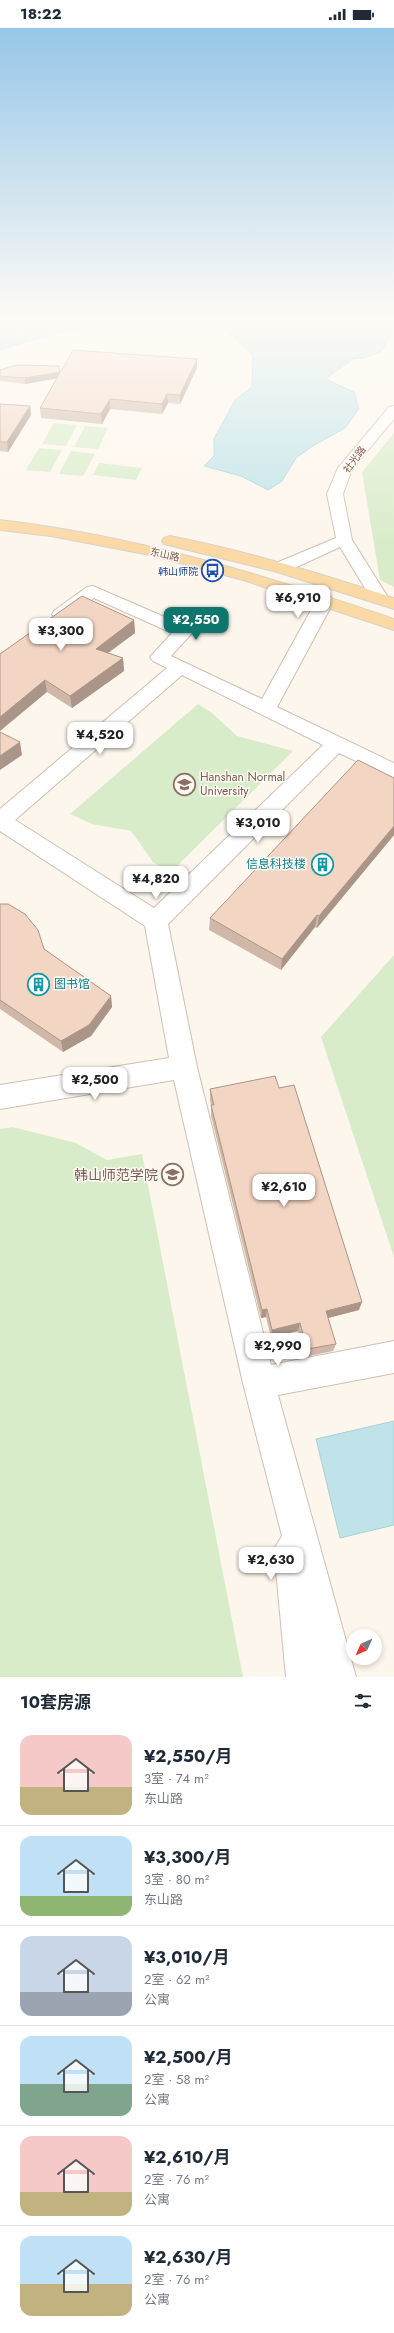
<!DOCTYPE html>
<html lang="zh">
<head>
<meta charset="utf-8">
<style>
  :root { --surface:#fff; --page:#f2f2f3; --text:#1f2937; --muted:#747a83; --line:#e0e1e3; --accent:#0f766e }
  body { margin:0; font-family:Jost,"Noto Sans SC",sans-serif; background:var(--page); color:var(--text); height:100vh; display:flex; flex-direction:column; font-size:15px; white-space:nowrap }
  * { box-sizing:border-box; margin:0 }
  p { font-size:13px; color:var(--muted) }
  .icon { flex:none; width:22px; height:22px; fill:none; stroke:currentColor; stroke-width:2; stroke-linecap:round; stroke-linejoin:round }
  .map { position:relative; height:1649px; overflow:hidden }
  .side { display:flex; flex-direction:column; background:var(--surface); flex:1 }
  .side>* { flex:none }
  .needle { width:26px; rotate:225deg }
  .controls { position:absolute; left:346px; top:1601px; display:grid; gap:8px }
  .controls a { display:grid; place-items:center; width:36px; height:36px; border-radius:50%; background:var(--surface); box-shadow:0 2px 6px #0003; font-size:20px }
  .price { position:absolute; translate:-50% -34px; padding:0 9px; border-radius:8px; background:#fff; color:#222; font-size:13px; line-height:26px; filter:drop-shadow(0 1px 2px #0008) }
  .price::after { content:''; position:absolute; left:50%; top:24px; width:12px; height:9px; margin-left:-6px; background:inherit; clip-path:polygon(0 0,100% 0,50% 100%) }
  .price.active { background:var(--accent); color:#fff }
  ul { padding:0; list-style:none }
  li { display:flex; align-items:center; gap:12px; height:100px; padding:0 20px }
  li+li { border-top:1px solid var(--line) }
  li span { display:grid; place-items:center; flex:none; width:112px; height:80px; border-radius:12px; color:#555 }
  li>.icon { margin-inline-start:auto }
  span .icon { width:48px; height:48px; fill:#fffc; stroke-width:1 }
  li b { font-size:17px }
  h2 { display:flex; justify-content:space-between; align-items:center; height:48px; padding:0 20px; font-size:17px }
  .status { display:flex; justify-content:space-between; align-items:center; height:28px; padding:0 20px; background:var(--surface); direction:ltr }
  .status svg { height:11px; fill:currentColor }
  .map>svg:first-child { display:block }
  .green { fill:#d8ecc9 }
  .water { fill:#bfe3e8; stroke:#a5d3da }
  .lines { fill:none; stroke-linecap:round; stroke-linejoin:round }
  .minor-casing { stroke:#d1beb0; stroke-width:2 }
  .major-casing { stroke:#dad1cd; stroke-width:2 }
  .minor { fill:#fff; fill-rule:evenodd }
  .major { fill:#fbd9a5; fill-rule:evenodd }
  .wall { fill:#d1b7a8 }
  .shaded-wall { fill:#aa9588 }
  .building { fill:#f3d5c3; stroke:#aa9588 }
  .labels { text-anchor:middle; stroke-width:3; stroke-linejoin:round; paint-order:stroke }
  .far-street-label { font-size:10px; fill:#7a5c4d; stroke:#fffaf3 }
  .far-transit-label { font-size:10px; fill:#164399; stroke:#fffaf3; text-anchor:end }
  .education-label { font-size:12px; fill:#785e54; stroke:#fffaf3; text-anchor:start }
  .culture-label { font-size:12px; fill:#0d838f; stroke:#fffaf3; text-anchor:end }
  .near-education-label { font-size:14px; fill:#785e54; stroke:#fffaf3; text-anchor:end }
</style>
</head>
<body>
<div class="status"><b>18:22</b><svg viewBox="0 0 49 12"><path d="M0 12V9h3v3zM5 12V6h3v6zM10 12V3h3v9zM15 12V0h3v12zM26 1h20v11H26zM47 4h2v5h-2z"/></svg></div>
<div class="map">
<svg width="394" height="1649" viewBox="0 0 394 1649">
  <rect width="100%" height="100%" fill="#fdf6ec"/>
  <!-- green -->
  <path class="green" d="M0,289H52L17,300L0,309Z
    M54,395L77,397L66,418L42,416Z
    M85,398L108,400L98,421L74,419Z
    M394,405V559L380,552L362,444Z
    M39,420L62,422L50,444L26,442Z
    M71,423L95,426L83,448L59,446Z
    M99,435L142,440L136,452L93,447Z
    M198,676L212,685L237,708L293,723L170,845L153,834L131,803L92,796L70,786Z
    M394,927V1229L321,1009Z
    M13,1099L76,1115L107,1132L142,1126L243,1649H0V1101Z"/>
  <!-- water -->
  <path class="water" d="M52,289H375L393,303L382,323L364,330L353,331L325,351L354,364L359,381L345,400L311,419L296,430L282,453L268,462L241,448L204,438L214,428V411L235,372L252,359L253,327C242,317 229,302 215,297C155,277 59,303 0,322V309L17,300Z
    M394,1393V1497L340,1510L316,1411Z"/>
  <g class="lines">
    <defs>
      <path id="minor" d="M394,378V391L352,441L343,466L352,512L389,571L386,575H374L340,519L288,543H276L274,539L276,535L336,510L327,466L338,440L389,379Z
        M93,558L190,600L193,604L171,628L262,671L316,573L319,569H331L334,573L277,679L394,735V751L339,725L168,896L197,1039L271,1337L394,1313V1345L278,1367L356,1649H286L274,1521L282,1508L243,1355L174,1052L0,1081V1057L169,1030L145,898L0,803V781L167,640L153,633L150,629L172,605L94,570L67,590H55L52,586L55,582L87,559ZM182,647L323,717L154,880L15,792Z"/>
      <path id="major" d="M0,492C136,508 265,547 394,591V602L243,552L150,527L51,508L0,502Z
        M170,508C246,523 320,545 394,570V581L277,544L164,516L162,513L164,510Z"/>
    </defs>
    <!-- minor casing -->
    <use href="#minor" class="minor-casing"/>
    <!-- major casing -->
    <use href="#major" class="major-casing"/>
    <!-- minor -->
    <use href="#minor" class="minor"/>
    <!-- major -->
    <use href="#major" class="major"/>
  </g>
  <!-- wall -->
  <path class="wall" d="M197,340L180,376L168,375L162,386L110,381L102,396L41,390L40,380L57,350L25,356L0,353V342L60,345Z
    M0,376L30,378L31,387L8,424L0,423Z
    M134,592L135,605L108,625L123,630L124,643L72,680L47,664L0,626Z
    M394,750V807L317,900L315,899L281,942L209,902L210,890Z
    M0,876L44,921L111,968L112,979L91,1008L63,1024L0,981Z
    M279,1060L359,1282L328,1290L336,1316L333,1323L305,1329L298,1303L271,1309L266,1289L261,1290L211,1088V1077L210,1072V1061Z"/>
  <!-- shaded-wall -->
  <path class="shaded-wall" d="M197,331V340L180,376V367Z
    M59,338L60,350L25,356V350Z
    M167,366L168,375L162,386V376Z
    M110,371V381L102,396L101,386Z
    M30,378L31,387L8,424L7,414Z
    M134,592L135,605L97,633L96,621Z
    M123,630L124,643L72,680L70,668Z
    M45,652L47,664L0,703V689Z
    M20,714L22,727L0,742V728Z
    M394,798V807L317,900L319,888Z
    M317,887L315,899L281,942L282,931Z
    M111,968L112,979L91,1008L63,1024L61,1013Z
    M362,1274L359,1282L324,1291L326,1283Z
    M267,1281L266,1289L261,1290L262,1282Z
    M300,1295L298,1303L271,1309L272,1302Z"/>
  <!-- building -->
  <path class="building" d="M73,322L197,331L180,367L167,366L162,376L110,371L101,386L40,380Z
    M17,337L59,338L60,344L25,350L0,348V342Z
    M0,376L30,378L7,414H0Z
    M82,568L134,592L96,621L123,630L70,668L45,652L0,689V626Z
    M0,704L20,714L0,728Z
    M358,732L394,750V798L319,888L317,887L282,931L210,890Z
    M0,876H8L25,886L38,902L44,921L111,968L89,997L61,1013L0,972Z
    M275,1048L279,1060L294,1057L362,1274L326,1283L336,1316L307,1321L300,1295L272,1302L267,1281L262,1282L211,1077H214L210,1061Z"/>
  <!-- sky -->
  <linearGradient id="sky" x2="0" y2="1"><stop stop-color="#97c7e8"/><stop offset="0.56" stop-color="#fefbf6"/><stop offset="1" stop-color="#fefbf6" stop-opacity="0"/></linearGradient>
  <rect width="394" height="519" fill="url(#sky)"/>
  <!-- icons -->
  <defs>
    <symbol id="bus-ring" viewBox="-11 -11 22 22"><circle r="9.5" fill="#fffaf3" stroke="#1a4fb4" stroke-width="1.5"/><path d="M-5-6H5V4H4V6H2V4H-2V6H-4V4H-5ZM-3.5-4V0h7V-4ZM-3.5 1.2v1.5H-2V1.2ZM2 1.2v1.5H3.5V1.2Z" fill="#1a4fb4"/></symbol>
    <symbol id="university-ring" viewBox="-11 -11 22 22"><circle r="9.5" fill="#fffaf3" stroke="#8d6e63" stroke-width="1.5"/><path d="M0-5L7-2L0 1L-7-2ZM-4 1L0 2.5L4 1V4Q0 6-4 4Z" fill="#8d6e63"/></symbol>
    <symbol id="building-ring" viewBox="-11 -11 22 22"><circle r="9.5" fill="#fffaf3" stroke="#0f9aa8" stroke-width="1.5"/><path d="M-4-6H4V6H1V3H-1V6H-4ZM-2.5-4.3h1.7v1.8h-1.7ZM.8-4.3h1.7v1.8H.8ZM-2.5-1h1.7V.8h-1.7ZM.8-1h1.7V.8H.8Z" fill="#0f9aa8"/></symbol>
  </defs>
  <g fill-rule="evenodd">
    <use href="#bus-ring" x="200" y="530" width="25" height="25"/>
    <use href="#university-ring" x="172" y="744" width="25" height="25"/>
    <use href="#building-ring" x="310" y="824" width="25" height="25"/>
    <use href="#building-ring" x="26" y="944" width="25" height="25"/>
    <use href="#university-ring" x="160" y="1134" width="25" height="25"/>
  </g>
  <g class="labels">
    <!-- far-street labels -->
    <g class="far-street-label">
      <text transform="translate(354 431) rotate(-53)" y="4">社光路</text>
      <text transform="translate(165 526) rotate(12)" y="4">东山路</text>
    </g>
    <!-- far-transit labels -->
    <g class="far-transit-label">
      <text x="198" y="547">韩山师院</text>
    </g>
    <!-- education labels -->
    <g class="education-label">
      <text x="200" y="753">Hanshan Normal<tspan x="200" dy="14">University</tspan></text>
    </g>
    <!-- culture labels -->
    <g class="culture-label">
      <text x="306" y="840">信息科技楼</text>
      <text x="54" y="960" text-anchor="start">图书馆</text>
    </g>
    <!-- near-education labels -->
    <g class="near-education-label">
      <text x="158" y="1152">韩山师范学院</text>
    </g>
  </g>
</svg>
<div class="controls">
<a><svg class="needle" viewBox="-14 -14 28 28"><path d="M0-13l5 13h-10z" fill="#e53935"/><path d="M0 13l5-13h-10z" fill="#747a83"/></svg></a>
</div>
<b class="price" style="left:298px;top:591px">¥6,910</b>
<b class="price active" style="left:196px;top:613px">¥2,550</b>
<b class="price" style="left:61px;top:624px">¥3,300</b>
<b class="price" style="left:100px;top:728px">¥4,520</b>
<b class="price" style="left:258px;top:816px">¥3,010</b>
<b class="price" style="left:156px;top:872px">¥4,820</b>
<b class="price" style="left:95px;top:1073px">¥2,500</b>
<b class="price" style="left:284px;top:1180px">¥2,610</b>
<b class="price" style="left:278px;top:1339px">¥2,990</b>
<b class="price" style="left:271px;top:1553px">¥2,630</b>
</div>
<section class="side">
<h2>10套房源<svg class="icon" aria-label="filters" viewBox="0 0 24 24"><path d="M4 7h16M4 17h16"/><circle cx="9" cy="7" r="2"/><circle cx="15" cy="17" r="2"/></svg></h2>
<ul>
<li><span style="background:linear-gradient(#f6c9c9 65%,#c2b280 0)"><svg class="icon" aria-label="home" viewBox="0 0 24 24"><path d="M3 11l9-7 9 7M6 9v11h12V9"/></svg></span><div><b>¥2,550/月</b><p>3室 · 74 m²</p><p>东山路</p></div></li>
<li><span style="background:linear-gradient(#bfe0f5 75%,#8fb573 0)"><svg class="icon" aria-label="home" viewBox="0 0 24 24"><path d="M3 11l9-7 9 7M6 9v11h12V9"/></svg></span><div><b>¥3,300/月</b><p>3室 · 80 m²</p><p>东山路</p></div></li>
<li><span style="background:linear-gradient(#c9d6e8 70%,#9aa5b1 0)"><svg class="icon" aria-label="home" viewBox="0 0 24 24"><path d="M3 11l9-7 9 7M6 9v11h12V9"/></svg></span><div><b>¥3,010/月</b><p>2室 · 62 m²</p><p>公寓</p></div></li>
<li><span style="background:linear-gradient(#bfe0f5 60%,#7fa58c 0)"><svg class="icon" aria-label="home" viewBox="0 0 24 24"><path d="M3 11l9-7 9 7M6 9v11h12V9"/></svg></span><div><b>¥2,500/月</b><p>2室 · 58 m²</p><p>公寓</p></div></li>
<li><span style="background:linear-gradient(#f6c9c9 70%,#c2b280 0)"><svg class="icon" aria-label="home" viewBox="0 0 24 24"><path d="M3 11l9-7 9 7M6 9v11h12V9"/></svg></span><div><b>¥2,610/月</b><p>2室 · 76 m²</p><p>公寓</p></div></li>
<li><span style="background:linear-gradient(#bfe0f5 60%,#c2b280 0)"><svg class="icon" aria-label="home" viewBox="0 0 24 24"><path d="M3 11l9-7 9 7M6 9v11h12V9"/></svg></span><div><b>¥2,630/月</b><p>2室 · 76 m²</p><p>公寓</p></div></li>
</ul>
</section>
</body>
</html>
